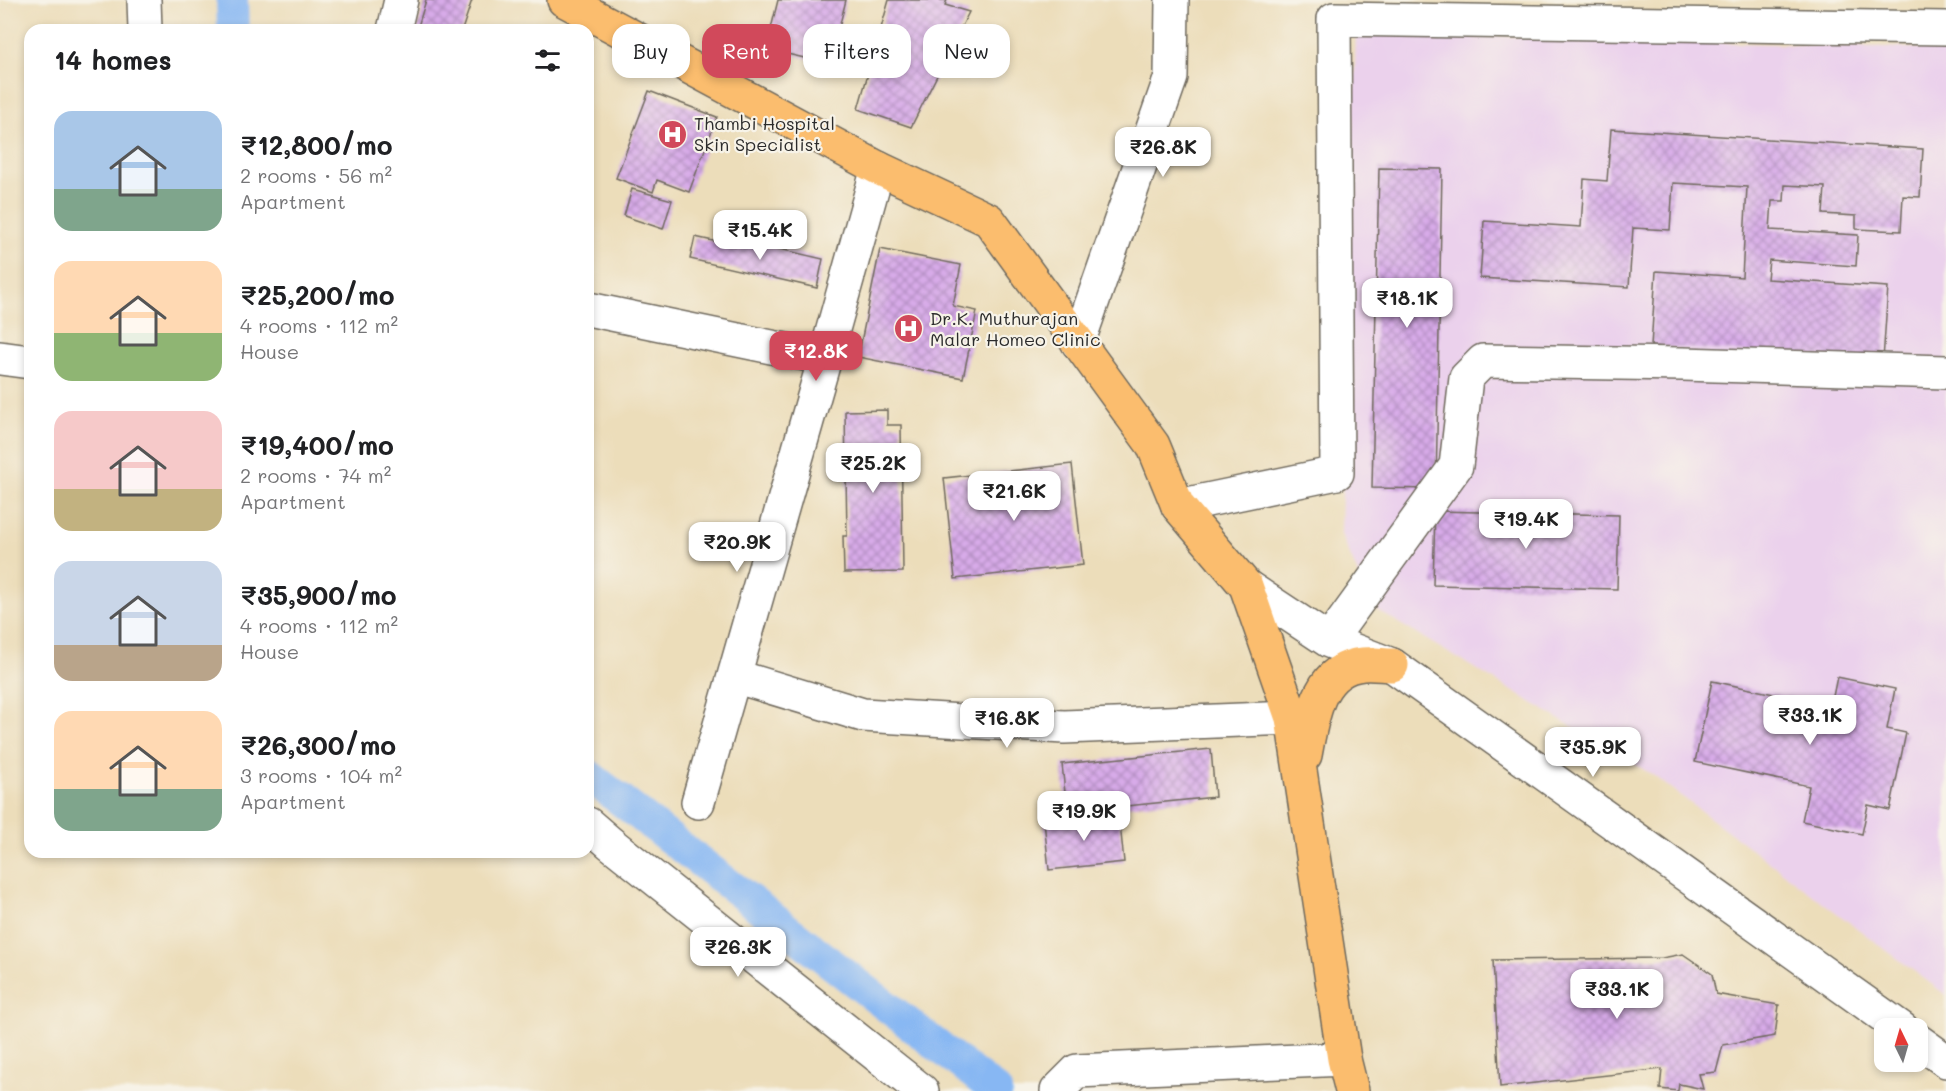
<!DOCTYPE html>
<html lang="en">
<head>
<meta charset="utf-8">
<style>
  :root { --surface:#fff; --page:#f6f6f6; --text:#202124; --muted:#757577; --accent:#d1495b }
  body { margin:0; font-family:Mali,sans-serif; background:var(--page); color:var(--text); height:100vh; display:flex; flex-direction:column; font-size:22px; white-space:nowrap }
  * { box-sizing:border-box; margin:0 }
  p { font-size:20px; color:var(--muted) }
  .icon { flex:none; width:33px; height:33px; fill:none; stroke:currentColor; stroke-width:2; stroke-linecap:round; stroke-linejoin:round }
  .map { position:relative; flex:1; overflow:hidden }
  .sheet { position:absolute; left:24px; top:24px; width:570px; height:834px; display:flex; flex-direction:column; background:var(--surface); border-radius:18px; box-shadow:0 3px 9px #0003 }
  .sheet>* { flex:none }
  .top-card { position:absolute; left:612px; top:24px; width:570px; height:54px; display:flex; gap:12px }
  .needle { width:39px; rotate:355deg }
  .buttons { position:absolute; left:1874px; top:1018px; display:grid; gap:12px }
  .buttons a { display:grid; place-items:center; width:54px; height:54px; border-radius:12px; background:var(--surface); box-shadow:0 3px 9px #0003; font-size:30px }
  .price { position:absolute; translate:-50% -51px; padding:0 14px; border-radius:12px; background:#fff; color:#222; font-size:20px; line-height:39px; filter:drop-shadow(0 2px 3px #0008) }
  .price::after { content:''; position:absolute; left:50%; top:36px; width:18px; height:14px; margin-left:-9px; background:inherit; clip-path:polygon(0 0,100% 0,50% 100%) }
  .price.on { background:var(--accent); color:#fff }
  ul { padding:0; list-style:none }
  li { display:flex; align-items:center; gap:18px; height:150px; padding:0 30px }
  li span { display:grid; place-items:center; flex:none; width:168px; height:120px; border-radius:18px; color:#555 }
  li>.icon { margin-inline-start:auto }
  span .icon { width:72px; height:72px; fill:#fffc; stroke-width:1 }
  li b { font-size:26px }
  h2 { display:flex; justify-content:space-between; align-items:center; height:72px; padding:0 30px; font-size:26px }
  .pill { padding:0 21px; border-radius:18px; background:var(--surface); box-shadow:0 3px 9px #0003; font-size:21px; line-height:54px }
  .pill.on { background:var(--accent); color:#fff }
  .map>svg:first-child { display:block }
  .built { fill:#ebd1ec }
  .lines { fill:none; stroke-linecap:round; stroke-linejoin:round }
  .canal { stroke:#87b7f3; stroke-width:32 }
  .building { fill:url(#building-cross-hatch) }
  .minor-casing { stroke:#6f695d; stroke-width:36 }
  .major-casing { stroke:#6f695d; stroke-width:36 }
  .minor { stroke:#fff; stroke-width:33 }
  .major { stroke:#fbbd6e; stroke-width:33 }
  .labels { text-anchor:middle; stroke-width:4.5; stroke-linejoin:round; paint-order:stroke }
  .poi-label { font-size:18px; fill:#2b2b2b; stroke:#f7f3e8; text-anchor:start }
</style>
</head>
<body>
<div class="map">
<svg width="1946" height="1091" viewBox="0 0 1946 1091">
  <defs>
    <pattern id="building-cross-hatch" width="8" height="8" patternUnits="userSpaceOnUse" patternTransform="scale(1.5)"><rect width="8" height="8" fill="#d8abe9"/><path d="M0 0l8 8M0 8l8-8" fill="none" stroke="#af8bbd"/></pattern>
  </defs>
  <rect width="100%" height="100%" fill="#f7f3e8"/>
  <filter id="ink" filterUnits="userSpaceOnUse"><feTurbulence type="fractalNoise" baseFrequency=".0167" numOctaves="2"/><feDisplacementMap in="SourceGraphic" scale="12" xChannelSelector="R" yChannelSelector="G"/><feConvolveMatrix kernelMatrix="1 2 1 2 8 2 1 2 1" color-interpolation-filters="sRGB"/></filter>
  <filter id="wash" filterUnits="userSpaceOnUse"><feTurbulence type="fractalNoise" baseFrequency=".008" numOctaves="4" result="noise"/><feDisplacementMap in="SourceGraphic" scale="24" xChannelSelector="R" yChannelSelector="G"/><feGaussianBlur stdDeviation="1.35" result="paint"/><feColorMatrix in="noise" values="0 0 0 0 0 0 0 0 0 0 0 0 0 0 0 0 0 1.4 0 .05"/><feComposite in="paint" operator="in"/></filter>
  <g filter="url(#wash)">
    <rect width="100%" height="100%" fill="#ecddba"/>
    <!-- built -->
    <path class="built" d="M1356,32L1946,49V995L1653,775L1372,607L1341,534Z"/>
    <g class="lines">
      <!-- canal -->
      <path class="canal" d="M232,0L233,30
        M588,775L996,1091"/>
    </g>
    <g id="blocks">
      <!-- building -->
      <path class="building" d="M426,0H472L462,30H417Z
        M778,0H846L830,64L766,49Z
        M889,0H947L945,5L969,12L911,127L858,109Z
        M649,91L717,117L689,192L657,180L653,192L616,178Z
        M1611,129L1923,149L1920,197L1903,196L1901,231L1856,229V216L1823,214L1825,187L1785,185L1784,201H1772L1770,230L1858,235L1856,266L1769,260L1767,279L1888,287L1883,360L1651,346L1656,271L1742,277L1747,187L1673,183L1670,230L1633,228L1629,287L1480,278L1484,221L1581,227L1584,179L1607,181Z
        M1379,168L1442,169L1436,489L1372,488Z
        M632,189L672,200L663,229L624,216Z
        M695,237L736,246L737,239L823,259L817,288L690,259Z
        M880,249L961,265L953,306L977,311L963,378L858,357Z
        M887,410V425H901L903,572L844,573L843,536H847L845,411Z
        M1072,464L1083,565L955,579L944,478Z
        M1435,511L1619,515L1617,589L1433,585Z
        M1837,677L1895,689L1887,729L1906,733L1890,810L1868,805L1862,834L1802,821L1809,786L1695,762L1712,681L1831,706Z
        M1211,749L1215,797L1067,812L1062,764Z
        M1119,814L1124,862L1049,870L1044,821Z
        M1683,954L1712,974L1716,994L1779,1005L1775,1036L1723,1045L1716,1072L1699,1074L1703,1089L1679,1084L1678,1091L1660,1089L1662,1069L1500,1087L1493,960L1662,958Z"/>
    </g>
  </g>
  <g filter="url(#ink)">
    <use href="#blocks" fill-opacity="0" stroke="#6f695d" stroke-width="1.5"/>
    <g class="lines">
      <defs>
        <path id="minor" d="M144,0L145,30
          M394,30L401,0
          M588,309L825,358L878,168
          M1078,343L1171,77L1172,0
          M0,358L30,362
          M1178,506L1337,473L1334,19L1946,28
          M1246,586L1329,641L1392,665L1902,1029
          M1329,641L1456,466L1466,378L1483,361L1683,364L1946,372
          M734,676L863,715L1064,727L1292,718
          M698,802L825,358
          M588,824L610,843L922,1091
          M1917,1040L1946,1061
          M1057,1091L1077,1071L1344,1059"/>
        <path id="major" d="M564,0L878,168L989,220L1153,445L1178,506L1246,586L1292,718L1344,1059L1352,1091
          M1305,755C1312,719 1317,668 1363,664C1373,663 1383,665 1392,665"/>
      </defs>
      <!-- minor casing -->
      <use href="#minor" class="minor-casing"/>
      <!-- major casing -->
      <use href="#major" class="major-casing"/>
      <!-- minor -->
      <use href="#minor" class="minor"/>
      <!-- major -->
      <use href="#major" class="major"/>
    </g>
  </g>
  <!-- icons -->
  <defs>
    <symbol id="hospital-disc" viewBox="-11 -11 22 22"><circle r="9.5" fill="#d1495b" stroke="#f7f3e8"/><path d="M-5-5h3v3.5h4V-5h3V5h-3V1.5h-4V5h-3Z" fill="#fff"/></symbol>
  </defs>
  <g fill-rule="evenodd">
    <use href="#hospital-disc" x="656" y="118" width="33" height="33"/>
    <use href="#hospital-disc" x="892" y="312" width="33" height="33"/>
  </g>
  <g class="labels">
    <!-- poi labels -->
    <g class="poi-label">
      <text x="694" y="130">Thambi Hospital<tspan x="694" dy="21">Skin Specialist</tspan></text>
      <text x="930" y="325">Dr.K. Muthurajan<tspan x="930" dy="21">Malar Homeo Clinic</tspan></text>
    </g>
  </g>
</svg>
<div class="buttons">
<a><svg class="needle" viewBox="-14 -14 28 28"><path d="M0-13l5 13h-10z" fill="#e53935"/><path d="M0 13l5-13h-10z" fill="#757577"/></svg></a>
</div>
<b class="price" style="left:1163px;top:178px">₹26.8K</b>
<b class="price" style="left:760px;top:261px">₹15.4K</b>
<b class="price" style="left:1407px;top:329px">₹18.1K</b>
<b class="price on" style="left:816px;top:382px">₹12.8K</b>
<b class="price" style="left:873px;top:494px">₹25.2K</b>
<b class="price" style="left:1014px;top:522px">₹21.6K</b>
<b class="price" style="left:1526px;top:550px">₹19.4K</b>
<b class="price" style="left:737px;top:573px">₹20.9K</b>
<b class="price" style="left:1810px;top:746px">₹33.1K</b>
<b class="price" style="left:1007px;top:749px">₹16.8K</b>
<b class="price" style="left:1593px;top:778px">₹35.9K</b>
<b class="price" style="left:1084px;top:842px">₹19.9K</b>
<b class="price" style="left:738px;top:978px">₹26.3K</b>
<b class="price" style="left:1617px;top:1020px">₹33.1K</b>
<div class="top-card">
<a class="pill">Buy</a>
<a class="pill on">Rent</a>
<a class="pill">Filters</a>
<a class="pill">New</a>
</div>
<section class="sheet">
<h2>14 homes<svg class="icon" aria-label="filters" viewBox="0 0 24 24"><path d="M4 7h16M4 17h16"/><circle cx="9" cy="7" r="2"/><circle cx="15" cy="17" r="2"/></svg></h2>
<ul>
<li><span style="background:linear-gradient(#a9c7e8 65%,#7fa58c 0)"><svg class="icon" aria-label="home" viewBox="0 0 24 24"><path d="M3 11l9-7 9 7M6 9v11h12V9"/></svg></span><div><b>₹12,800/mo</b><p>2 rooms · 56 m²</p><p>Apartment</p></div></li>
<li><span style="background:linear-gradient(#ffd9b3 60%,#8fb573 0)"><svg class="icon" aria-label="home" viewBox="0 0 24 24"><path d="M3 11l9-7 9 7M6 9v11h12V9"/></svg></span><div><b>₹25,200/mo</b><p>4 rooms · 112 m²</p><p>House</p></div></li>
<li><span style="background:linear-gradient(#f6c9c9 65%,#c2b280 0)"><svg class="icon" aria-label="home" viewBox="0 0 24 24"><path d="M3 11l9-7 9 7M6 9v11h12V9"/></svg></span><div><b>₹19,400/mo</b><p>2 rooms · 74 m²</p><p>Apartment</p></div></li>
<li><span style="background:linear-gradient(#c9d6e8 70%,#b9a48a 0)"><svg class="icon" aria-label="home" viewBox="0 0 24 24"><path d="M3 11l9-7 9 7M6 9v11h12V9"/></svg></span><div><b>₹35,900/mo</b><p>4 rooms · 112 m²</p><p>House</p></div></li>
<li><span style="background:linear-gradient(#ffd9b3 65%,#7fa58c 0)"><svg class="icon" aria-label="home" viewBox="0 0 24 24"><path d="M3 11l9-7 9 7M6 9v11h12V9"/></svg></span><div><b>₹26,300/mo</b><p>3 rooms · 104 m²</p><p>Apartment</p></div></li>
</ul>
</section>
</div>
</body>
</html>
